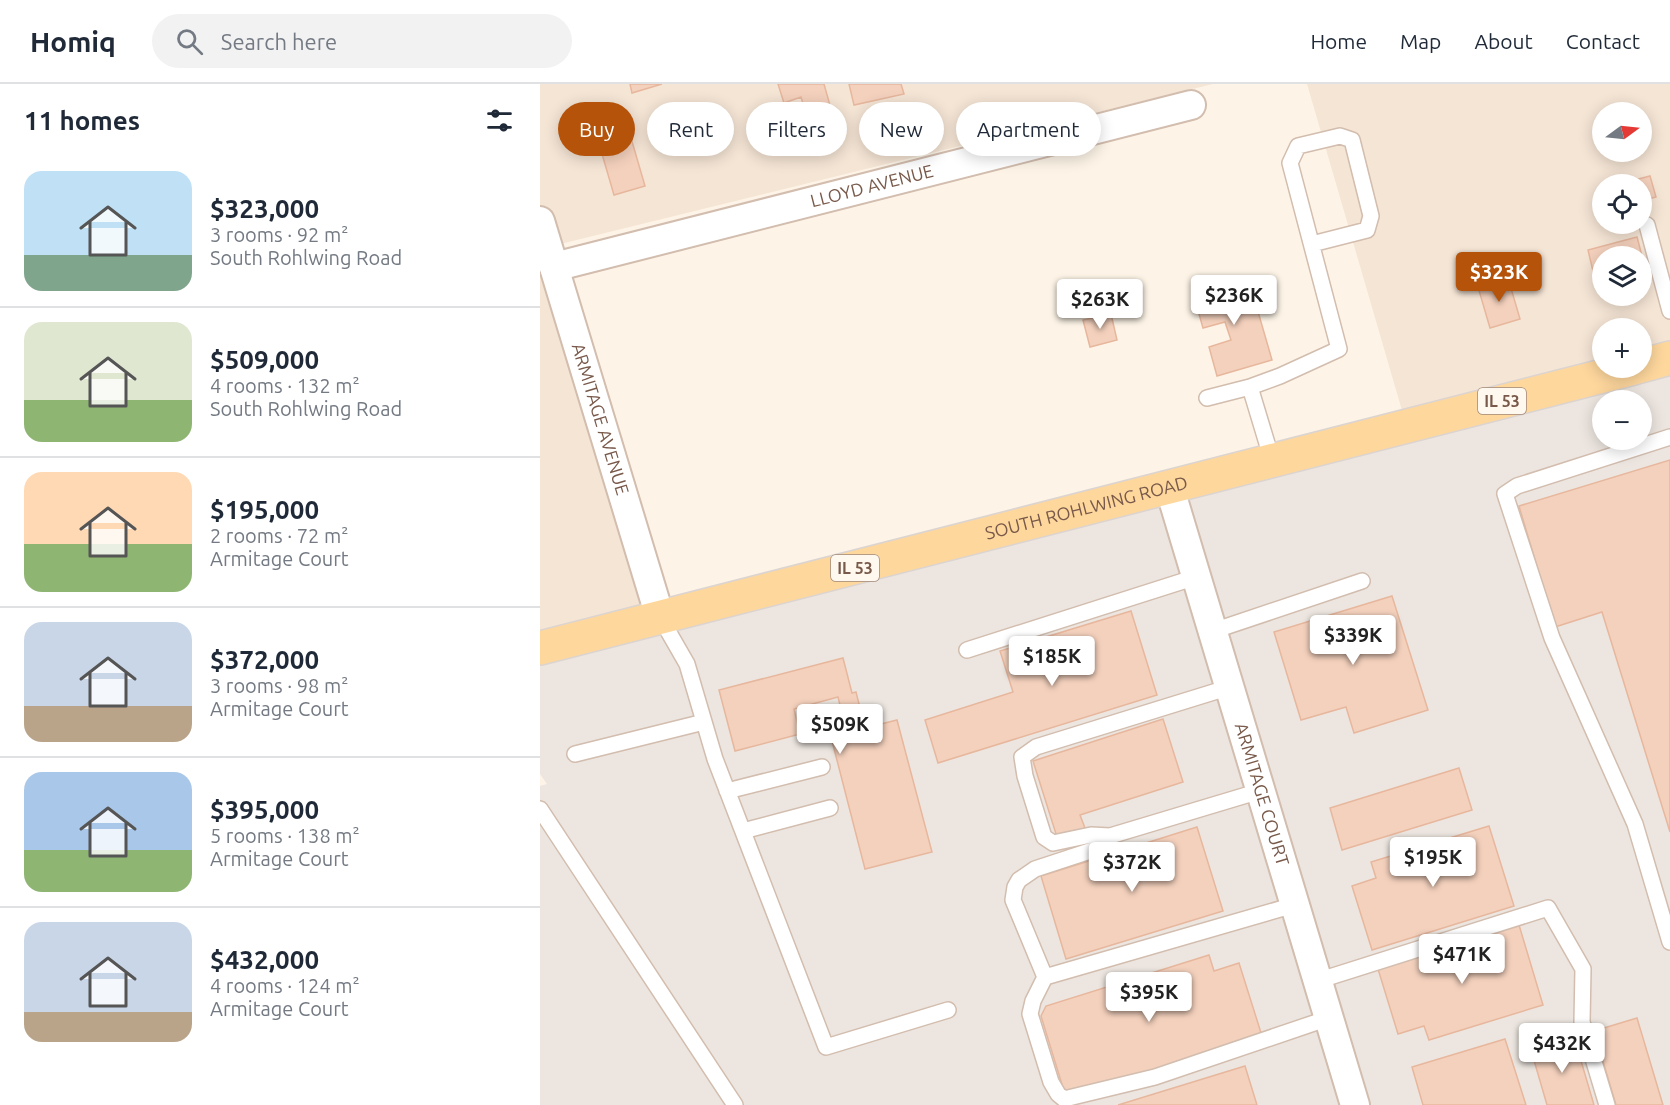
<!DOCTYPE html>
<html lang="en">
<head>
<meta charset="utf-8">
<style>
  :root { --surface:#fff; --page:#f2f2f3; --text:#1f2937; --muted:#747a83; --line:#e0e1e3; --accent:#b45309 }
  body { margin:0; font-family:Ubuntu,sans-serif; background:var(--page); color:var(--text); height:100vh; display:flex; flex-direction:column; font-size:22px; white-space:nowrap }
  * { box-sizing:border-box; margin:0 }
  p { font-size:20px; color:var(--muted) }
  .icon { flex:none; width:33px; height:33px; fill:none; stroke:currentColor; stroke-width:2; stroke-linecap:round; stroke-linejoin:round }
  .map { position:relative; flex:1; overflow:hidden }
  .panel { display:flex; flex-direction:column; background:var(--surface); width:540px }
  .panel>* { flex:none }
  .hud { position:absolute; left:18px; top:18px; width:570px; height:54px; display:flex; gap:12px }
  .needle { width:39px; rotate:75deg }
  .buttons { position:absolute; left:1052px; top:18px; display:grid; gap:12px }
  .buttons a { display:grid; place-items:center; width:60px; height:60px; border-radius:50%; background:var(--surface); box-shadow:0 3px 15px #0003; font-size:30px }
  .price { position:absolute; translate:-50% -51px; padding:0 14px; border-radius:6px; background:#fff; color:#222; font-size:20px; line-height:39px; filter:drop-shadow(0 2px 3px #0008) }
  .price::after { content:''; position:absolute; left:50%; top:36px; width:18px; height:14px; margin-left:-9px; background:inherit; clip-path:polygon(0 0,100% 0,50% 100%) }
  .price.active { background:var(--accent); color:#fff }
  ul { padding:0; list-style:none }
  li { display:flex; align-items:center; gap:18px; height:150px; padding:0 24px }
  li+li { border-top:2px solid var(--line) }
  li span { display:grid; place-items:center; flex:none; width:168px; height:120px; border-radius:18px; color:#555 }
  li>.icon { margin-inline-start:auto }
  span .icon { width:72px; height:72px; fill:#fffc; stroke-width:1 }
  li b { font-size:26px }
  h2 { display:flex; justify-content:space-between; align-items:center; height:72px; padding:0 24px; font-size:26px }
  .chip { padding:0 21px; border-radius:27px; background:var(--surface); box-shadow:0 3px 15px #0003; font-size:21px; line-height:54px }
  .chip.active { background:var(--accent); color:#fff }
  header { display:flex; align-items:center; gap:36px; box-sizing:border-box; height:84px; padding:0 30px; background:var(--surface); border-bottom:2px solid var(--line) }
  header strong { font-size:28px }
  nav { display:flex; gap:33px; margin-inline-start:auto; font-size:21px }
  .search { width:420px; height:54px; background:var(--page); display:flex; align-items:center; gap:15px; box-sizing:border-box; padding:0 21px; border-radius:33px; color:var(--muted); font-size:22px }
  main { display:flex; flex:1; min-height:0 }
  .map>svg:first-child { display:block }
  .residential { fill:#f5e5d5; fill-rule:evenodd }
  .industrial { fill:#ede6e0; fill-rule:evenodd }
  .building { fill:#f4d1bd; stroke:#e7b79d; stroke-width:1.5 }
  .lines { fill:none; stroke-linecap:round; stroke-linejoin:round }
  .service-casing { stroke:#d2bdae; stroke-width:18 }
  .minor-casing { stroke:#d2bdae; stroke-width:32 }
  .primary-casing { stroke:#dcd4d0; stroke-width:36 }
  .service { stroke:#fff; stroke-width:15 }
  .minor { stroke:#fff; stroke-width:28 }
  .primary { stroke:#fed79d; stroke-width:33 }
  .labels { text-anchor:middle; stroke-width:4.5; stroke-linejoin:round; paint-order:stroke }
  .shield { fill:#fff8ee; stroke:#a0897b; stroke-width:1.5 }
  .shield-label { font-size:16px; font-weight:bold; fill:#78594a }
  .street-label { font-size:18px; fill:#78594a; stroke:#fff8ee }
</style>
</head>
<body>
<header>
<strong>Homiq</strong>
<div class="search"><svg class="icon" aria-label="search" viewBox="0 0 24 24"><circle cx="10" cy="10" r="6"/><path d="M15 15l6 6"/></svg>Search here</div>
<nav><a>Home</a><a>Map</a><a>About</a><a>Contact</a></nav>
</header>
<main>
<section class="panel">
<h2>11 homes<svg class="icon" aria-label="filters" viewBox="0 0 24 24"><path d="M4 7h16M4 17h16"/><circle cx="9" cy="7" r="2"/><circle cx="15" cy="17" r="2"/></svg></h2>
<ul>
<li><span style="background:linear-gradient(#bfe0f5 70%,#7fa58c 0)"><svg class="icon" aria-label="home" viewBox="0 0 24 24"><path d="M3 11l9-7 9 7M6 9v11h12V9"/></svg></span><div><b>$323,000</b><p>3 rooms · 92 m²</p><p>South Rohlwing Road</p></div></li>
<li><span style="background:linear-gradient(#dfe7d0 65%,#8fb573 0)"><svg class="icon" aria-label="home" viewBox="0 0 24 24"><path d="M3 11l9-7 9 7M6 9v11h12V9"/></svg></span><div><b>$509,000</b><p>4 rooms · 132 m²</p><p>South Rohlwing Road</p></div></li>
<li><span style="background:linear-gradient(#ffd9b3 60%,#8fb573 0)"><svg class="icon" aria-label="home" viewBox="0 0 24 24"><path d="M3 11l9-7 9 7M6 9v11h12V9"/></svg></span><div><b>$195,000</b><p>2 rooms · 72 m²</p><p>Armitage Court</p></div></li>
<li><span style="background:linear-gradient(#c9d6e8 70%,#b9a48a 0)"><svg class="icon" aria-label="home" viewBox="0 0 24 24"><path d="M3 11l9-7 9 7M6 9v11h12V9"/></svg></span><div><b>$372,000</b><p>3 rooms · 98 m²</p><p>Armitage Court</p></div></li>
<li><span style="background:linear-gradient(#a9c7e8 65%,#8fb573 0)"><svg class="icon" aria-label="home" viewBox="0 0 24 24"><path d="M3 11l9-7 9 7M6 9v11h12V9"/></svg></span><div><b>$395,000</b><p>5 rooms · 138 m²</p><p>Armitage Court</p></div></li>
<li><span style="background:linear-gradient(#c9d6e8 75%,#b9a48a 0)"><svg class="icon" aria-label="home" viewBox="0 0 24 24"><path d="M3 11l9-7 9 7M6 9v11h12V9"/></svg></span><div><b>$432,000</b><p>4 rooms · 124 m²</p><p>Armitage Court</p></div></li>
</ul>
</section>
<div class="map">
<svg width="1130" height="1021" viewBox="0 0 1130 1021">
  <rect width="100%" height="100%" fill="#fdf4e7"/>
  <!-- residential -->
  <path class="residential" d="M0,0H673L0,165Z
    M767,0H1130V259L1101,267V244H1062V277L863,330ZM1062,28H1101V68H1062ZM1062,100H1101V140H1062ZM1062,172H1101V212H1062Z
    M0,191L103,523L0,551Z"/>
  <!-- industrial -->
  <path class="industrial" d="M1130,289V1021H0V702L7,700L0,690V580ZM1062,316H1101V356H1062Z"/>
  <!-- building -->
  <path class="building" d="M90,0H122L92,9Z
    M238,0H284L291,25L267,33L261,13L244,19Z
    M309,0H361L364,10L314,21Z
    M91,54L105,102L74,111L60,63Z
    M1110,92L1116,113L1101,117V100H1087V98Z
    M1097,153L1107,191L1101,193V172H1062V203L1057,204L1048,166Z
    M708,193L732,276L677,292L669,263L691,256L685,238L663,244L653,209Z
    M968,194L980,235L950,244L938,203Z
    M571,230L577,256L550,263L543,236Z
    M1130,376V748L1062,528L1015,543L979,422Z
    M852,512L888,626L814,649L806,623L761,636L734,548Z
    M591,527L617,611L398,679L385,636L473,608L460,567Z
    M303,574L312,609L316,608L325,644L357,636L392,768L325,785L291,653L307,650L298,613L254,625L260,650L195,667L179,606Z
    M623,635L643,698L540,731L545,744L517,753L493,677Z
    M919,684L932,726L802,766L790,724Z
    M949,742L974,822L832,866L812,802L836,794L831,778Z
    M657,743L683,827L526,875L501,792Z
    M979,841L1003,921L889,956L884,942L858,950L838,885Z
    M669,871L674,887L699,879L722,952L531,1011L524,1007L501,932L506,922Z
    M1097,934L1123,1021H1076L1054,947Z
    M1034,953L1054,1021H1007L991,966Z
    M965,955L986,1021H883L872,983Z
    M705,982L717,1021H578Z"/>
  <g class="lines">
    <defs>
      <path id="service" d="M1107,141L1130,227
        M667,314L710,303
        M1130,353L977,402L965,410L1012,554L1095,740L1130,858
        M732,376L710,303L740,292L799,265L750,79L758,62L800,52L812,56L831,132L827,146L772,160
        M120,533L147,580L175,675L286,963L408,926
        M673,547L822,497
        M427,566L656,493
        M690,603L496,663L482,673L485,692L504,753L513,759L551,751L570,752L720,707
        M35,670L164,638
        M187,707L282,683
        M0,725L195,1021
        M203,747L290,724
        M570,752L556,765L495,785L479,796L475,803L473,816L505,893L754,821
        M505,893L493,917L490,930L511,998L518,1010L524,1015L615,993L789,934
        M777,897L1008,824L1043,885L1042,938L1067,1021"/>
      <g id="minor">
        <path id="s1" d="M0,137L120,533"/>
        <path id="s2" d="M14,183L651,21"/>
        <path id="s3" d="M629,402L815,1021"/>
      </g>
      <g id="primary">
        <path d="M1101,282L1130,274"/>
        <path id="s4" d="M0,564L1094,284"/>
      </g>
    </defs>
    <!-- service casing -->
    <use href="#service" class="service-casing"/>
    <!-- minor casing -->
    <use href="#minor" class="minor-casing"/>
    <!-- primary casing -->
    <use href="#primary" class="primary-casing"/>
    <!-- service -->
    <use href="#service" class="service"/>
    <!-- minor -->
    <use href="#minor" class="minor"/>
    <!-- primary -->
    <use href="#primary" class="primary"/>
  </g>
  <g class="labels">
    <!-- shield labels -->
    <g class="shield">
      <rect x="938" y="304" width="48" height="26" rx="4.5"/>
      <rect x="291" y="471" width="48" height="26" rx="4.5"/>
    </g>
    <g class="shield-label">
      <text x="962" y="323">IL 53</text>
      <text x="315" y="490">IL 53</text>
    </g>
    <!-- street labels -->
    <g class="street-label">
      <text dy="6" stroke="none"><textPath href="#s2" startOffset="328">LLOYD AVENUE</textPath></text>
      <text dy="6" stroke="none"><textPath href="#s1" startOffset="207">ARMITAGE AVENUE</textPath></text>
      <text dy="6" stroke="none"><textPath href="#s4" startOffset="564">SOUTH ROHLWING ROAD</textPath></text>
      <text dy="6" stroke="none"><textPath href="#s3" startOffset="322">ARMITAGE COURT</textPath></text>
    </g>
  </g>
</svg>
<div class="buttons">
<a><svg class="needle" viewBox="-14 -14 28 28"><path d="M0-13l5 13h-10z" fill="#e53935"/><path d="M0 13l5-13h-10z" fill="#747a83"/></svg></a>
<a><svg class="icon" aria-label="locate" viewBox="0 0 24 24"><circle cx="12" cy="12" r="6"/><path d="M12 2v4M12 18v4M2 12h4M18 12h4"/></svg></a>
<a><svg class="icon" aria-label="layers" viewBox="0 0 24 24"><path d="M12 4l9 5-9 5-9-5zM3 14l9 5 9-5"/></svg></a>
<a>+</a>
<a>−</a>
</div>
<b class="price active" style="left:959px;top:219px">$323K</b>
<b class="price" style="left:694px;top:242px">$236K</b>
<b class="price" style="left:560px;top:246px">$263K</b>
<b class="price" style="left:813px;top:582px">$339K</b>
<b class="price" style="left:512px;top:603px">$185K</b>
<b class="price" style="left:300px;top:671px">$509K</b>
<b class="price" style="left:893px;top:804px">$195K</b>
<b class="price" style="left:592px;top:809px">$372K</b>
<b class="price" style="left:922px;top:901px">$471K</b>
<b class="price" style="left:609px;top:939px">$395K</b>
<b class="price" style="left:1022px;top:990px">$432K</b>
<div class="hud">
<a class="chip active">Buy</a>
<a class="chip">Rent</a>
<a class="chip">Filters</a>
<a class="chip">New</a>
<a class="chip">Apartment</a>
</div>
</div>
</main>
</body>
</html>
